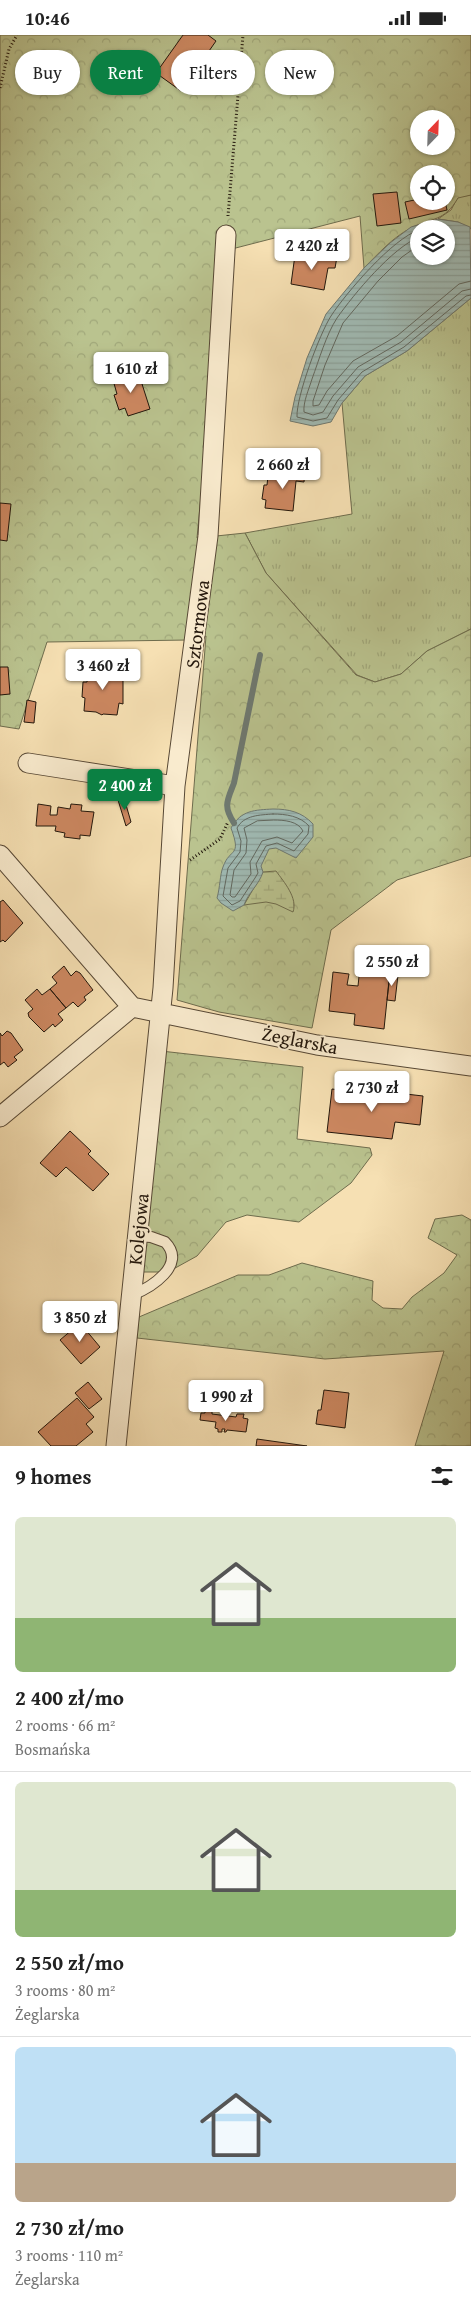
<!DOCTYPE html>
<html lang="en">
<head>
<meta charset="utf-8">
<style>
  :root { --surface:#fff; --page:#f2f2f2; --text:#222; --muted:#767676; --line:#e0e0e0; --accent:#0b8043 }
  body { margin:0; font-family:"Gentium Book Plus",serif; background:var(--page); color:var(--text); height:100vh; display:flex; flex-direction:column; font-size:19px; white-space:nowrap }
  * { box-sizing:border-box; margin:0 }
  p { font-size:16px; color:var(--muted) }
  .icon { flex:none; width:28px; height:28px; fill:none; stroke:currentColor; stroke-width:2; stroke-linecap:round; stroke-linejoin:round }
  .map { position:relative; height:1411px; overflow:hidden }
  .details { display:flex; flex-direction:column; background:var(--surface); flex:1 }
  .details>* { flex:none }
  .hud { position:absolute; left:15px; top:15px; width:441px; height:45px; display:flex; gap:10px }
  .needle { width:32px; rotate:23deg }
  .fabs { position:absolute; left:410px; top:75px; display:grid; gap:10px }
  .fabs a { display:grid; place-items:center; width:45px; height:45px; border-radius:50%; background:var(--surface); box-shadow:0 1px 4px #0004; font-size:25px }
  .price { position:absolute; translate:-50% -42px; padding:0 11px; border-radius:5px; background:#fff; color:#222; font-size:16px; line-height:32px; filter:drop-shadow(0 1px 2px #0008) }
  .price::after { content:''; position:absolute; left:50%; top:30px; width:15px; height:11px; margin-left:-8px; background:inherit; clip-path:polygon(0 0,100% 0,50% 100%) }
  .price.selected { background:var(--accent); color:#fff }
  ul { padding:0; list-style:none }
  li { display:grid; align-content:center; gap:10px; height:265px; padding:0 15px }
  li+li { border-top:1px solid var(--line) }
  li span { display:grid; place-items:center; height:155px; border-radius:8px; color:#555 }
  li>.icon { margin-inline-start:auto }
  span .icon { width:90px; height:90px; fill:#fffc; stroke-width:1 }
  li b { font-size:21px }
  h2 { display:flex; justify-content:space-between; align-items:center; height:60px; padding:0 15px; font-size:21px }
  .pill { padding:0 18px; border-radius:22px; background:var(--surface); box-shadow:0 1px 4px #0004; font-size:18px; line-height:45px }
  .pill.selected { background:var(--accent); color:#fff }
  .status { display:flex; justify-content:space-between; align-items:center; height:35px; padding:0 25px; background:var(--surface); direction:ltr }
  .status svg { height:14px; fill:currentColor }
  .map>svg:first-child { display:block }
  .grass { fill:url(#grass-tufts); stroke:#6e6c4d }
  .forest { fill:url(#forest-crowns); stroke:#6e6c4d; fill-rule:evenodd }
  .wetland { fill:url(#wetland-marsh); stroke:#6e6c4d }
  .water { fill:url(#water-rules); stroke:#6e7971; fill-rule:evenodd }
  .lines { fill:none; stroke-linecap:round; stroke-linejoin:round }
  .shore { stroke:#616860; stroke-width:1 }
  .stream { stroke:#6e7971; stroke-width:6 }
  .building { fill:#cd8861; stroke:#22160b }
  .service-casing { stroke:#574835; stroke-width:12 }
  .minor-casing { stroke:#574835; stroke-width:21 }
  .path { stroke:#22160b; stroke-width:3; stroke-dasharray:1 2.5; stroke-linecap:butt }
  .service { stroke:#f9ebce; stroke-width:10 }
  .minor { stroke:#f9ebce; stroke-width:19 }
  .labels { text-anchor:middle; stroke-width:4; stroke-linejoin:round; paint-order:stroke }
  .street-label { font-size:19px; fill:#22160b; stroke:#f9ebce }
</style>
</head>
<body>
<div class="status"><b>10:46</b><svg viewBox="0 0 49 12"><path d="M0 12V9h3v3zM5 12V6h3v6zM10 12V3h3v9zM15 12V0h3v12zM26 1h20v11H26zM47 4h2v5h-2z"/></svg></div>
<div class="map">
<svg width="471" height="1411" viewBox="0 0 471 1411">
  <defs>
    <pattern id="grass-tufts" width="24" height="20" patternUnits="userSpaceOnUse" patternTransform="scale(1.25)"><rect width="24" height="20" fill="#bac38f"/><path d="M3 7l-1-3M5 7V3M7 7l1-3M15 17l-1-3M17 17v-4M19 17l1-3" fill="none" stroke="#a0a77a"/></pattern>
    <pattern id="forest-crowns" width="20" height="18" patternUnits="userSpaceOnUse" patternTransform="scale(1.25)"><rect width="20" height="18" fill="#bac38f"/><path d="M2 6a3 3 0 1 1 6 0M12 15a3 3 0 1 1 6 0" fill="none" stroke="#a0a77a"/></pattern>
    <pattern id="wetland-marsh" width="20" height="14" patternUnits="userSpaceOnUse" patternTransform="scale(1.25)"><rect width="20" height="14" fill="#bac38f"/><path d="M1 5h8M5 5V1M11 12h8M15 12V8" fill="none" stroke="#a0a77a"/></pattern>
    <pattern id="water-rules" width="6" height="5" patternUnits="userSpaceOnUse" patternTransform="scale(1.25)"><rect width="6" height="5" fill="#a0bbb5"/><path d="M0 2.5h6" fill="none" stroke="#8aa09a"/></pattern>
  </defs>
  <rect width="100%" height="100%" fill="#f6e0b3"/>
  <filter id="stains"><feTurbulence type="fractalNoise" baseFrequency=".004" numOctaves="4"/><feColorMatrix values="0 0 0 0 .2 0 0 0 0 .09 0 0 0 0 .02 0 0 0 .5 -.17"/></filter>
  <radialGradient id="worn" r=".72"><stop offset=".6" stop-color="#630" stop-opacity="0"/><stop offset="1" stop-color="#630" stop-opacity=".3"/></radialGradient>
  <!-- grass -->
  <path class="grass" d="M471,160V194L458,187L438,184L451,175L458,162Z
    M471,263V594L427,616L401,639L375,647L357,640L266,538L245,498L352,479L342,368L365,341L407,316Z"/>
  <!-- forest -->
  <path class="forest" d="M0,0H471V160L458,163C444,187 433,182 411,193C393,202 378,219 364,233L360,181L224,216L197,503L245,498L266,538L356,640L375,647L401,639L427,616L471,594V821L397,845L331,895L312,993L219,977L177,965L206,601L189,605L47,607L19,694L0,691ZM419,84H446V111H419ZM419,139H446V166H419Z
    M161,1016L303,1032L297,1104L370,1113L372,1120L351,1148L299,1187L247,1180L226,1187L197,1221L168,1237H135Z
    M462,1180L471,1185V1411H415L444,1316L325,1324L137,1303L139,1282L238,1240H269L302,1228L373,1246L372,1265L383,1273L402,1274L412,1262L444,1238L457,1220L428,1203L435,1184Z"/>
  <!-- wetland -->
  <path class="wetland" d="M276,836C284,847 298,863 293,877L276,869L266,867L244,870L263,837Z"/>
  <!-- water -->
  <path class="water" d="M438,184L458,187L470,192L471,263L407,316L365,341L342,368L331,387L313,391L290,386L295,362L307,323L326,279L364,233L390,208L411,192ZM419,194H446V221H419Z
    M273,774C289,774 302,777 313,789V802L296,823L276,813L269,814L261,831L263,837C259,850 248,858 244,870L233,876L221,868L217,863C220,853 220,839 223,832C230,812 242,823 231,793C241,775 255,775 273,774Z"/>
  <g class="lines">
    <!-- shore -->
    <path class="shore" d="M419,195C393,203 346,258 331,281C320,298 296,362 297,382L313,386L327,383L338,365L362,337L404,312L466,261L471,260
      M419,202C392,213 354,259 337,283C326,300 319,325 312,344C309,354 303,367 304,377L313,380L323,377L333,361L358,332L401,307L462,256L471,254
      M419,210L402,222L378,246L343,288L325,330L313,366V371L319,370L327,356L353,326L397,301L459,249L471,246
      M273,779C286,779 300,781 309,791L308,799L294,816L277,808L266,811L256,829L258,838L255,843L240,866L232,870L223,861L228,833L240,817L241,806L237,793C244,780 260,780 273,779Z
      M274,785C284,785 298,786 303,796L292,808L277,802L262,806L250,827L251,839L235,862H232L230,860L234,835L246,818L247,805L244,793L257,786Z"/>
    <!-- stream -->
    <path class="stream" d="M234,788C223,771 227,766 234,748L260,620"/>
  </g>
  <!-- building -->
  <path class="building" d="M183,0H208L216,6L181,56L156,38Z
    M397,157L401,188L377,191L373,159Z
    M419,164V166H445L447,175L409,184L405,167Z
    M313,218L337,222L335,233H328L324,255L291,249L295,220L312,223Z
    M141,336L145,348L142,349L150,374L128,381L125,373L119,375L114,360L117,359L113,345Z
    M291,432L305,433L304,447L296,446L293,476L265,473L266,465L262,464L264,450H267L268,441L290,443Z
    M0,468L11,469L7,506L0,505Z
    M0,632H8L10,659L0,660Z
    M88,633L123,636V669L119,668L117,680L103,679L102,680L96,677L84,676L85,663L82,662L83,647H87Z
    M27,665L36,667L34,688L24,687Z
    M124,763L131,787L126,791L118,765Z
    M38,769L51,771L50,780H57L58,772L70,774L71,769L82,770L81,776L94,777L90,801L80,800V804L64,802L65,798L55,796L56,791H36Z
    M3,865L23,888L5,907L3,905L0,907V867Z
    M64,931L71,941L76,936L80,938L93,955L84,962L86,965L78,972L73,967L66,973L50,954L57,948L52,942Z
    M360,932L390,936L384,994L354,990L355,979L329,976L333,937L349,939L347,950L358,951Z
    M390,939L398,940L395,966L387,965Z
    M37,954L42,960L50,954L66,973L58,979L63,985L55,992L53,989L44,997L29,982L28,978L33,974L25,965Z
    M7,996L11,998L23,1015L14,1022L17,1025L8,1032L4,1027L0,1030V998L2,1001Z
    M332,1054L380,1060V1056L423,1061L420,1090L395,1087L392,1104L327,1097Z
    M70,1096L91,1116L88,1119L109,1139L93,1156L66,1132L56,1142L40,1128Z
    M80,1288L100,1312L81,1329L60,1305Z
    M88,1347L102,1364L89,1374L75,1358Z
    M324,1355L349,1358L345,1393L316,1389L318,1375H321Z
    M77,1363L94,1382L86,1389L93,1397L76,1411H51L38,1397Z
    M205,1375L212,1376V1379L236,1382L237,1379H244L243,1383L248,1384L246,1397L227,1395L226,1397H224L225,1394H222V1397H218V1394L215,1393L216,1387L200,1385L201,1378H205Z
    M257,1404L307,1411H256Z"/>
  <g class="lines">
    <defs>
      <path id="service" d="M132,1260C150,1253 188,1230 165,1207L151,1202L137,1201"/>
      <path id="minor" d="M28,728L175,751
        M0,820L132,972
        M132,972L317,1010L471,1031
        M0,1082L132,972
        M116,1411L163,953L175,751L208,501L226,200"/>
    </defs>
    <!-- service casing -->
    <use href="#service" class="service-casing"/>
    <!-- minor casing -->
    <use href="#minor" class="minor-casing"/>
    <!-- path -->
    <path class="path" d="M0,53L9,14L17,0
      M228,181L243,0
      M190,825L220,804L228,787"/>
    <!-- service -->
    <use href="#service" class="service"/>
    <!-- minor -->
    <use href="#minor" class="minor"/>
  </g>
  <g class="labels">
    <!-- street labels -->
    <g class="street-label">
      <text transform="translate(197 589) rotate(-83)" y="7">Sztormowa</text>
      <text transform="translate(300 1005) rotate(11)" y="7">Żeglarska</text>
      <text transform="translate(138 1194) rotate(-84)" y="7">Kolejowa</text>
    </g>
  </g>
  <rect width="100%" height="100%" filter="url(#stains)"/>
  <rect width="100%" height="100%" fill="url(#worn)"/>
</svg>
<div class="fabs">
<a><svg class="needle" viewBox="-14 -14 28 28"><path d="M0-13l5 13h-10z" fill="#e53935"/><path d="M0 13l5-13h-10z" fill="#767676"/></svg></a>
<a><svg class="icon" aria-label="locate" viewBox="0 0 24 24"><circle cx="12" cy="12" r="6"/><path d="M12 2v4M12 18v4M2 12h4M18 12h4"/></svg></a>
<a><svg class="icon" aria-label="layers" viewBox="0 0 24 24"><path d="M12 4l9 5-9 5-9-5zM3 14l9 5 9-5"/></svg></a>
</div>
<b class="price" style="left:312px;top:236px">2 420 zł</b>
<b class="price" style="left:131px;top:359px">1 610 zł</b>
<b class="price" style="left:283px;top:455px">2 660 zł</b>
<b class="price" style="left:103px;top:656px">3 460 zł</b>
<b class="price selected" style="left:125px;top:776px">2 400 zł</b>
<b class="price" style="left:392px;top:952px">2 550 zł</b>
<b class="price" style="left:372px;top:1078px">2 730 zł</b>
<b class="price" style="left:80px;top:1308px">3 850 zł</b>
<b class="price" style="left:226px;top:1387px">1 990 zł</b>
<div class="hud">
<a class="pill">Buy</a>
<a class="pill selected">Rent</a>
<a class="pill">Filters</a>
<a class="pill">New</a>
</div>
</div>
<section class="details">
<h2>9 homes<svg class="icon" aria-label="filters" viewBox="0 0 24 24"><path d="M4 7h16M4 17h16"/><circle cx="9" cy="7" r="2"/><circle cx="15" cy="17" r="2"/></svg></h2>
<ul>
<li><span style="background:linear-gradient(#dfe7d0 65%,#8fb573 0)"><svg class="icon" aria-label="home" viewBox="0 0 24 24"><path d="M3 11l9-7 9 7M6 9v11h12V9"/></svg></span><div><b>2 400 zł/mo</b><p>2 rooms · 66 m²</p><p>Bosmańska</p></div></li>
<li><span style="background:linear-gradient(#dfe7d0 70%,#8fb573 0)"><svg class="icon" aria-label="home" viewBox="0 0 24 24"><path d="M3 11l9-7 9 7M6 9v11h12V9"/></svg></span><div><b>2 550 zł/mo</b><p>3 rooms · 80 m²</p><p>Żeglarska</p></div></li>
<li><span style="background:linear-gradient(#bfe0f5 75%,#b9a48a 0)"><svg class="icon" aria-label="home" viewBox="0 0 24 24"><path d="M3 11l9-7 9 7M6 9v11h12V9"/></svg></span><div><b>2 730 zł/mo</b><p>3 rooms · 110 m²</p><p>Żeglarska</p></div></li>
</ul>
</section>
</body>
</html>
